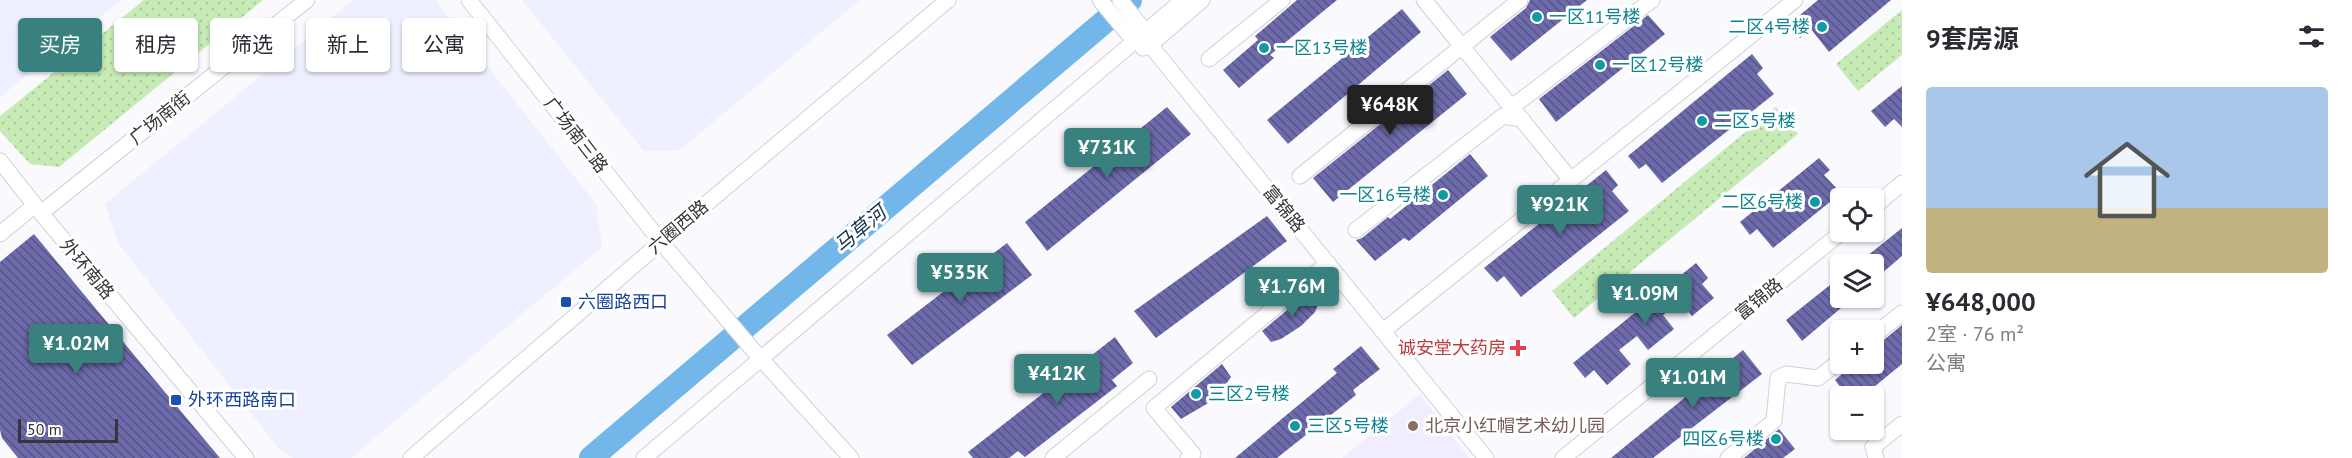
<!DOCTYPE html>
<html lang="zh">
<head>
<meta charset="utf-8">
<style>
  :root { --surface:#fff; --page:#f2f2f3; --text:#2b2b33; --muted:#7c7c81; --accent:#39817e }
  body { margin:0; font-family:"PT Sans","Noto Sans SC",sans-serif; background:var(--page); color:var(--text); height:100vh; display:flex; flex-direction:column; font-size:22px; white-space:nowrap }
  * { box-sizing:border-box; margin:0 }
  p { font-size:20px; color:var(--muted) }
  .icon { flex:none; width:33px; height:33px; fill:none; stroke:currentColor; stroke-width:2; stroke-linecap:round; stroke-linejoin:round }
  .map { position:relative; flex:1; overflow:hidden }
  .side { display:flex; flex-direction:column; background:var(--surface); width:450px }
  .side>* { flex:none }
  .top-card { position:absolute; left:18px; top:18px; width:570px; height:54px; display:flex; gap:12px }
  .tools { position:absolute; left:1830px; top:188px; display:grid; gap:12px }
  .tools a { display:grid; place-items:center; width:54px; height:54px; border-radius:6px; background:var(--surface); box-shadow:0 2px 4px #0004; font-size:30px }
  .scale { position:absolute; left:18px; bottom:15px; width:100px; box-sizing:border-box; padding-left:6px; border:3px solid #363639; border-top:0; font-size:16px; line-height:21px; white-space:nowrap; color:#363639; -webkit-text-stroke:4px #fff; paint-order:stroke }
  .price { position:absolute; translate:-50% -51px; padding:0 14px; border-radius:6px; background:var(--accent); color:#fff; font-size:20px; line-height:39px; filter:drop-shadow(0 2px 3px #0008) }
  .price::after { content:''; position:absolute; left:50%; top:36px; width:18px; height:14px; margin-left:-9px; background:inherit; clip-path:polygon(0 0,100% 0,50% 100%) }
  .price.current { background:#222; color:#fff }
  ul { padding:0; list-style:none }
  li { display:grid; align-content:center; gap:12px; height:318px; padding:0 24px }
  li span { display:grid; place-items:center; height:186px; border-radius:6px; color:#555 }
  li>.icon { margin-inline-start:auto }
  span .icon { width:108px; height:108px; fill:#fffc; stroke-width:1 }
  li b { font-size:26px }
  h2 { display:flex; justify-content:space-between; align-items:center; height:72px; padding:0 24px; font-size:26px }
  .chip { padding:0 21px; border-radius:6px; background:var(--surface); box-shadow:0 2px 4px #0004; font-size:21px; line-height:54px }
  .chip.current { background:var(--accent); color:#fff }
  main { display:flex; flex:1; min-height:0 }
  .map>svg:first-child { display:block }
  .built { fill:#eeefff }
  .education { fill:#f1edfe }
  .grass { fill:url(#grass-dots) }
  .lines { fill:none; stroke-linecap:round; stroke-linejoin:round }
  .river { stroke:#73b6e9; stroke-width:24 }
  .building { fill:url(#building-back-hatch) }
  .minor-casing { stroke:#d0d1d9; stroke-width:17 }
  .minor { stroke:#fff; stroke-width:15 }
  .culture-dot { fill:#0f9aa8; stroke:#fff; stroke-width:2 }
  .transit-dot { fill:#1a4fb4; stroke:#fff; stroke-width:2 }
  .health-dot { fill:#e0444e; stroke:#fff; stroke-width:2 }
  .education-dot { fill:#8d6e63; stroke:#fff; stroke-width:2 }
  .labels { text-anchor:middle; stroke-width:6; stroke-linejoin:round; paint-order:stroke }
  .culture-label { font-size:18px; fill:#0d838f; stroke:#fff; text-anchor:start }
  .street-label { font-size:18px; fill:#363639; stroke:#fff }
  .transit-label { font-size:18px; fill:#164399; stroke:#fff; text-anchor:start }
  .health-label { font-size:18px; fill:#be3a42; stroke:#fff; text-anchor:end }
  .education-label { font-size:18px; fill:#785e54; stroke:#fff; text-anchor:start }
  .water-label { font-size:20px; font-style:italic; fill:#153248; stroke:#fff }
</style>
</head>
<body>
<main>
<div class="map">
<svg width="1902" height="458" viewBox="0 0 1902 458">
  <defs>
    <pattern id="grass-dots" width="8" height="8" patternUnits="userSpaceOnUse" patternTransform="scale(1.5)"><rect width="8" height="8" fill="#c7ebb4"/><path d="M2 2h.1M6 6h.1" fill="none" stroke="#acca9c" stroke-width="1.8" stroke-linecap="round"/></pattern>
    <pattern id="building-back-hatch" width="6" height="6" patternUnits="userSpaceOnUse" patternTransform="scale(1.5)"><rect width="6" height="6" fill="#6d6bac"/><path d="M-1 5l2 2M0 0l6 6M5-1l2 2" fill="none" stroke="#565485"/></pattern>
  </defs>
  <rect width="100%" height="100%" fill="#f9f9fe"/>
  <!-- built -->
  <path class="built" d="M0,0H121L0,97Z
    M353,0H435L596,204L602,247L351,458H293L279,449L118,243L105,204Z
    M522,0H860L680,150L644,151Z"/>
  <!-- education -->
  <path class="education" d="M1420,394L1469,458H1342Z"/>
  <!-- grass -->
  <path class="grass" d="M144,0H263L59,167L30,164L0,131V116Z
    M1902,10V55L1858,91L1836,64Z
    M1776,107L1798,134L1574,318L1552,291Z"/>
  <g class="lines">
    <!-- river -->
    <path class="river" d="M591,458L1130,0"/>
  </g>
  <!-- building -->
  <path class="building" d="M1297,0H1337L1270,55L1274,58L1239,88L1223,70L1258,40L1255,36Z
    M1530,0H1587L1511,61L1490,37L1526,8Z
    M1818,0H1891L1829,52L1811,29L1800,38L1788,25Z
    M1402,9L1421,32L1288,144L1267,120Z
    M1648,15L1665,34L1556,122L1539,99Z
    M1752,54L1763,68L1757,74L1774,94L1662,183L1646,164L1639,169L1628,156Z
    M1448,70L1467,94L1333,202L1313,178Z
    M1902,86V127L1894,119L1885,127L1871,111Z
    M1167,107L1191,134L1047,251L1025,222Z
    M1470,154L1488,176L1409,241L1404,238L1375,261L1356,240L1362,238L1388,217L1390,219Z
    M1819,158L1830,170L1824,175L1841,193L1773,248L1757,229L1750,235L1740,222Z
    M1606,170L1618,185L1612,191L1629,211L1521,297L1504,276L1497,282L1484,268Z
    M1267,216L1287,241L1156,338L1134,311Z
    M1902,228V256L1874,280V264H1857Z
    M34,234L149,373L220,458H18L2,438L0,430V262Z
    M1007,243L1032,275L912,365L887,335Z
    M1696,263L1708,278L1702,284L1714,298L1692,316L1680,301L1663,315L1674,329L1648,350L1637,336L1619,350L1631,364L1607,385L1594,370L1585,378L1573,363Z
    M1840,277V297H1854L1802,341L1786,320Z
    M1310,291L1319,302L1315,312L1301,326L1281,339L1271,342L1262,331Z
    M1902,325V364L1863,396H1847L1835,380L1855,363H1874V348Z
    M1115,337L1133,363L1112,380L1117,386L1025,457L1018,451L1009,458H973L968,452Z
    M1361,346L1380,369L1353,390L1356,395L1277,458H1235L1337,373L1333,369Z
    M1743,350L1762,374L1653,458H1611Z
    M1222,364L1231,377L1224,387L1210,402L1181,419L1171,407Z
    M1779,429L1795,449L1783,458H1744Z"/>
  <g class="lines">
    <defs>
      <path id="minor" d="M469,0L661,242L754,351L851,458
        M1100,0L1129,35L1144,42
        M1120,0L1141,26L1150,45L1486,458
        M1424,0L1571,180
        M1143,48L1150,45L1202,0
        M1209,59L1282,0
        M1512,107L1652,0
        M0,161L41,213L246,458
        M1300,176L1520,0
        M1874,207L1902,183
        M41,213L307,0
        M1356,230L1503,116L1522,119
        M0,234L35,205
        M1383,331L1795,0
        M1874,335L1902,313
        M411,458L661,242L948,0
        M644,458L1183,0
        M1053,458L1149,379
        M1188,458L1193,454L1154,408L1328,263
        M1563,458L1843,231
        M1728,458L1774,421L1778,378L1786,374L1818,378L1840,361
        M1876,458L1873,447L1902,424"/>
    </defs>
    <!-- minor casing -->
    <use href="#minor" class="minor-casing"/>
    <!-- minor -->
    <use href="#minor" class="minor"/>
  </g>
  <!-- markers -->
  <g class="culture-dot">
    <circle cx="1537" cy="17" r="6"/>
    <circle cx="1822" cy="27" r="6"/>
    <circle cx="1264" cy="48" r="6"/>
    <circle cx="1600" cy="65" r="6"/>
    <circle cx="1702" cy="121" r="6"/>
    <circle cx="1443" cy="195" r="6"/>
    <circle cx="1815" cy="202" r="6"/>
    <circle cx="1196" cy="394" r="6"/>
    <circle cx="1295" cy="426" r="6"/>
    <circle cx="1776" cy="439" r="6"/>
  </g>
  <g class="transit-dot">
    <rect x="560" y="296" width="12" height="12" rx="3"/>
    <rect x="170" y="394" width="12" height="12" rx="3"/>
  </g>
  <path class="health-dot" d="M1515 339h6v6h6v6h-6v6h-6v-6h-6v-6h6z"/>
  <circle class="education-dot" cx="1413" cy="426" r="6"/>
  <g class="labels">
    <!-- culture labels -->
    <g class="culture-label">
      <text x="1549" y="23">一区11号楼</text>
      <text x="1810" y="33" text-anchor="end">二区4号楼</text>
      <text x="1276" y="54">一区13号楼</text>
      <text x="1612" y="71">一区12号楼</text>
      <text x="1714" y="127">二区5号楼</text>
      <text x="1431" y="201" text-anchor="end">一区16号楼</text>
      <text x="1803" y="208" text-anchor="end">二区6号楼</text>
      <text x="1208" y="400">三区2号楼</text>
      <text x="1307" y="432">三区5号楼</text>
      <text x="1764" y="445" text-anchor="end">四区6号楼</text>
    </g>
    <!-- street labels -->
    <g class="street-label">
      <text transform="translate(160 118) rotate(-39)" y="6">广场南街</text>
      <text transform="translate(576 135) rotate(52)" y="6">广场南三路</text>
      <text transform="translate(1284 209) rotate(51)" y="6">富锦路</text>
      <text transform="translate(678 227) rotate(-40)" y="6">六圈西路</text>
      <text transform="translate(87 269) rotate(50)" y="6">外环南路</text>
      <text transform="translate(1759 299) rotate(-39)" y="6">富锦路</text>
    </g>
    <!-- transit labels -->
    <g class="transit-label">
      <text x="578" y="308">六圈路西口</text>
      <text x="188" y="406">外环西路南口</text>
    </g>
    <!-- health labels -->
    <g class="health-label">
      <text x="1506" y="354">诚安堂大药房</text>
    </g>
    <!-- education labels -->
    <g class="education-label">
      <text x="1425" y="432">北京小红帽艺术幼儿园</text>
    </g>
    <!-- water labels -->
    <g class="water-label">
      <text transform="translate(860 229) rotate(-40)" y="7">马草河</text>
    </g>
  </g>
</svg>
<div class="tools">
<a><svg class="icon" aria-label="locate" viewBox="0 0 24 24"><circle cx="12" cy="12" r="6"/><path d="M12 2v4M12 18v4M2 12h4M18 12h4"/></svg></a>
<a><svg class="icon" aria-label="layers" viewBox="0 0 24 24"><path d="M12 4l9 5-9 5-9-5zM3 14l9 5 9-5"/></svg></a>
<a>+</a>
<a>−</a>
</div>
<div class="scale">50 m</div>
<b class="price current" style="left:1390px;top:136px">¥648K</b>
<b class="price" style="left:1107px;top:179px">¥731K</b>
<b class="price" style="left:1560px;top:236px">¥921K</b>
<b class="price" style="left:960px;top:304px">¥535K</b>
<b class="price" style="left:1292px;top:318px">¥1.76M</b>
<b class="price" style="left:1645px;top:325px">¥1.09M</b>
<b class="price" style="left:76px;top:375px">¥1.02M</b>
<b class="price" style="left:1057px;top:405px">¥412K</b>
<b class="price" style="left:1693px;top:409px">¥1.01M</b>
<div class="top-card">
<a class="chip current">买房</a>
<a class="chip">租房</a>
<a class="chip">筛选</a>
<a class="chip">新上</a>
<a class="chip">公寓</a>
</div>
</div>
<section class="side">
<h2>9套房源<svg class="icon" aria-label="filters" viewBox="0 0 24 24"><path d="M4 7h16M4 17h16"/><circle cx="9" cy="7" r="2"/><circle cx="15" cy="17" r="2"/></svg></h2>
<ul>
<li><span style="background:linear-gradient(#a9c7e8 65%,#c2b280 0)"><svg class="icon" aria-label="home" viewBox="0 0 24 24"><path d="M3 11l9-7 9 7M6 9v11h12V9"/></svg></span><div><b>¥648,000</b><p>2室 · 76 m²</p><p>公寓</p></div></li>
</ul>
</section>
</main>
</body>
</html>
